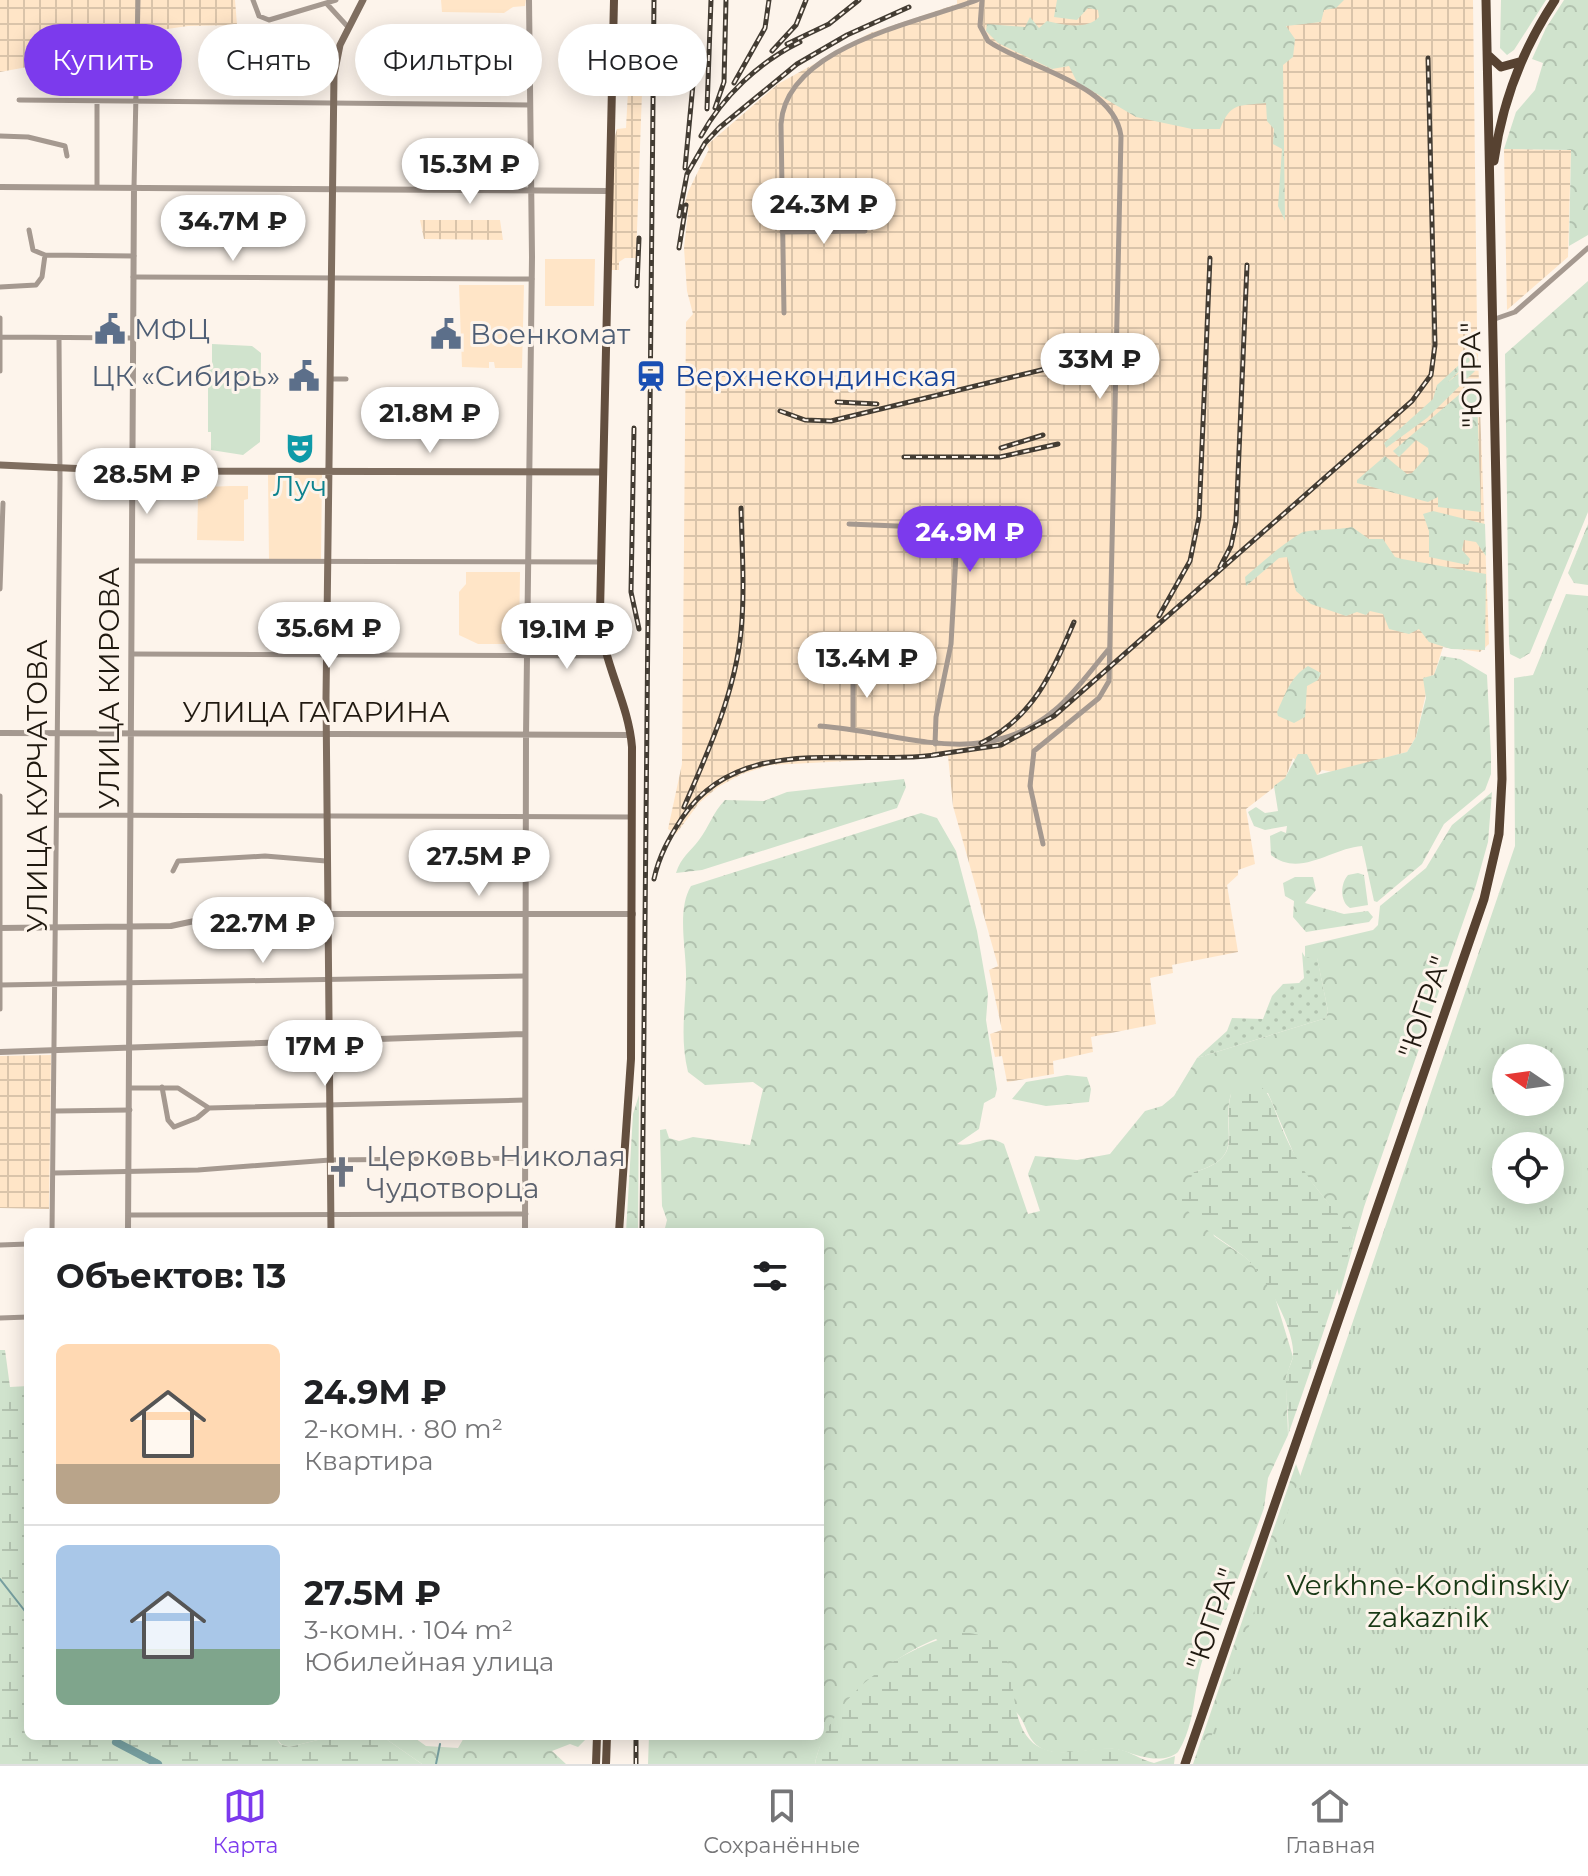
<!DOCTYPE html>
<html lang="ru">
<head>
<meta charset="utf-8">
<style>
  :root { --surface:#fff; --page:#f6f6f6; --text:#202124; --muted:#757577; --line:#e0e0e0; --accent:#7c3aed }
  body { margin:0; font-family:Montserrat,sans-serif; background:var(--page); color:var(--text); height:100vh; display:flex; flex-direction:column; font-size:30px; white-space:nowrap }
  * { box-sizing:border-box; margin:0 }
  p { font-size:26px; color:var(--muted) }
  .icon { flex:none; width:44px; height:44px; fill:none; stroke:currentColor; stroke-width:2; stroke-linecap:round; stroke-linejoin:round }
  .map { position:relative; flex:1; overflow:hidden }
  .side { position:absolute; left:24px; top:1228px; width:800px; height:512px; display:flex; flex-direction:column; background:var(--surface); border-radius:12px; box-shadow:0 4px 20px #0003 }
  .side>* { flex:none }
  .banner { position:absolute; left:24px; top:24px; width:800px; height:72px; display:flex; gap:16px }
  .needle { width:52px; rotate:283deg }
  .buttons { position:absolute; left:1492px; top:1044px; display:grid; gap:16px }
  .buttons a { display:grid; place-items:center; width:72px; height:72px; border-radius:50%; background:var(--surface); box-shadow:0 4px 20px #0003; font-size:40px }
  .price { position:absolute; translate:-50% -68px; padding:0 18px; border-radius:28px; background:#fff; color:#222; font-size:26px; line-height:52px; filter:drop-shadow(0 2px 4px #0008) }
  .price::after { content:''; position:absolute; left:50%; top:48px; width:24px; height:18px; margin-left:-12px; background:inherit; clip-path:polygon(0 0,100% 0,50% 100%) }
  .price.selected { background:var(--accent); color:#fff }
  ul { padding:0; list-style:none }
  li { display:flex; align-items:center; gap:24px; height:200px; padding:0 32px }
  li+li { border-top:2px solid var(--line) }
  li span { display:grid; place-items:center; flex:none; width:224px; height:160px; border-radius:12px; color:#555 }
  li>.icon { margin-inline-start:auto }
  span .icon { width:96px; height:96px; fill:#fffc; stroke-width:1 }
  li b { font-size:34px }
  h2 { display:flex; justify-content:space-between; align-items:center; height:96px; padding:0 32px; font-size:34px }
  .chip { padding:0 28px; border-radius:36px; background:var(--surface); box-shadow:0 4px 20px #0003; font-size:28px; line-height:72px }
  .chip.selected { background:var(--accent); color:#fff }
  .tabs { display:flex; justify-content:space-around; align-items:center; height:112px; border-top:2px solid var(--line); background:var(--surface); font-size:22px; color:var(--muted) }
  .tabs a { display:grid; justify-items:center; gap:4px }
  .tabs .selected { color:var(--accent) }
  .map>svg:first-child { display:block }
  .built { fill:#ffe5c7 }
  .industrial { fill:url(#industrial-grid) }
  .grass { fill:url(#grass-dots) }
  .forest { fill:url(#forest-crowns) }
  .wetland { fill:url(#wetland-marsh) }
  .park { fill:url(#park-tufts); fill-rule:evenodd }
  .garden { fill:#d0e3cd }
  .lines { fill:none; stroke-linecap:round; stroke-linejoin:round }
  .stream { stroke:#779fa0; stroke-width:2 }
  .river { stroke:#779fa0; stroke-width:8 }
  .minor { stroke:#a59990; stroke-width:5 }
  .tertiary { stroke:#a59990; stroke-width:6 }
  .secondary { stroke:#7f6e60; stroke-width:7 }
  .primary { stroke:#634f3f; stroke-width:8 }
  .trunk { stroke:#574231; stroke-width:9 }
  .rail-casing { stroke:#433c33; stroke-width:5 }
  .rail { stroke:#fdf4eb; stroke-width:2; stroke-dasharray:6; stroke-linecap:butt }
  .labels { text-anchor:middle; stroke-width:6; stroke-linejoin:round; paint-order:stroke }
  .service-label { font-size:28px; fill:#4e5e75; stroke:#fdf4eb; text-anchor:start }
  .street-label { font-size:28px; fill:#201910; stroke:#fdf4eb }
  .transit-label { font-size:28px; fill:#164399; stroke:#fdf4eb; text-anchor:start }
  .culture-label { font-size:28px; fill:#0d838f; stroke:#fdf4eb }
  .worship-label { font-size:28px; fill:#5b616d; stroke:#fdf4eb; text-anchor:start }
  .park-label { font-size:28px; fill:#183915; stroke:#fdf4eb }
</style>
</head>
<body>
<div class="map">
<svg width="1588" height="1764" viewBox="0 0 1588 1764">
  <defs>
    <pattern id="industrial-grid" width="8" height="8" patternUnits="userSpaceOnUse" patternTransform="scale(2)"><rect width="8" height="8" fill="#ffe5c7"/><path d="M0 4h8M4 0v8" fill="none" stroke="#dac4aa"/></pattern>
    <pattern id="grass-dots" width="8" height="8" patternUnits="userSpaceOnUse" patternTransform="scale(2)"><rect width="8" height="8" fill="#d0e3cd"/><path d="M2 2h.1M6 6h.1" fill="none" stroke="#b2c2af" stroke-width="1.8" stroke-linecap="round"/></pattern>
    <pattern id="forest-crowns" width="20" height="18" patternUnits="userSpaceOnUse" patternTransform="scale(2)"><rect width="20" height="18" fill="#d0e3cd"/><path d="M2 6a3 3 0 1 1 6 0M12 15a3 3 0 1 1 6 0" fill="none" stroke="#b2c2af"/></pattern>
    <pattern id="wetland-marsh" width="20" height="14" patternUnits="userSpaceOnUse" patternTransform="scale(2)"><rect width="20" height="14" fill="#d0e3cd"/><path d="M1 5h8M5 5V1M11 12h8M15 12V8" fill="none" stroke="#b2c2af"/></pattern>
    <pattern id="park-tufts" width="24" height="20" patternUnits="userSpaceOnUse" patternTransform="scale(2)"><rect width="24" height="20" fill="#d0e3cd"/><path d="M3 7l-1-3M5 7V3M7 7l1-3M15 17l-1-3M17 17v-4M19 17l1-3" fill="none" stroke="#b2c2af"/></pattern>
  </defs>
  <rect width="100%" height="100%" fill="#fdf4eb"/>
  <!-- built -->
  <path class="built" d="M441,0H526L525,6L513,7L504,13L442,12Z
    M545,259H595L594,306H545Z
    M459,285H524L522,368H495L494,362H489V368L462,367Z
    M322,474L321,559L269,560L268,475Z
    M230,486H248V499L244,500V541L197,540L198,499L207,498V487Z
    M466,572H520L519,644H478L459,635V592L466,584Z"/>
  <!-- industrial -->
  <path class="industrial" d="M0,0H235L237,25L188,26L132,34L131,60L82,64L71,59L0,72Z
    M957,0H1473L1477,330L1489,644L1480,652L1443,647L1434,675L1430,676L1416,737L1407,752L1333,772L1322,770L1317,775L1293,758L1285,779L1246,809L1255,864L1238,870V875L1227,885L1238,952L1172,965L1173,973L1150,978L1156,1024L1091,1037L1093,1052L1053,1061L1054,1074L1007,1082L1002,1056L995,1057L990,1034L1002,1030L989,970L998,966L953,806L948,756L770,765L742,774L718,787L699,803L676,834L668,829L682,764L686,322L693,314L687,291L684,248L688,212L683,210L688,192L709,149L707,145L778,84L870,33L957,4Z
    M628,91L642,92L636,258H625L619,262V270H610L614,139L617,129L626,128Z
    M1504,149L1571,150L1568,257L1507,310Z
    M420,220H500L503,240L424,239Z
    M51,1055L49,1209L0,1208V1056Z"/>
  <!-- grass -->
  <path class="grass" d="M1302,952L1305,957H1317L1328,1011L1326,1018L1197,1058L1227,1031L1232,1018L1263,1019L1272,996L1283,984L1299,983L1304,978Z"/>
  <!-- forest -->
  <path class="forest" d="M1057,0H1344L1336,8L1324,10L1321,22L1286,26L1295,39L1293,57L1283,65L1285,221L1278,206L1282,149L1273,144L1274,129L1267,121L1266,103C1238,106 1231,102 1220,129H1192L1136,117L1077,82L1069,66L1052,69L998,43L986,31L987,24L1025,27L1030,17L1039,28L1047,21C1063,25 1087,30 1099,17L1098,10L1088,8L1077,20L1054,17Z
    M1501,0H1546L1514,50L1507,55L1500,48Z
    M1564,0H1588V235L1569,246L1571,150L1504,149L1516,112L1535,90L1543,63L1532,59L1546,28Z
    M1588,281V512L1530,653L1520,659L1510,654L1509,643L1505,354Z
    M1469,356L1470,361L1447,383L1469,365L1475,371L1427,418L1386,448L1384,443L1433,399L1437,385Z
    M1468,387L1473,388L1477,397L1481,512L1438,507V497L1428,502L1357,483V480L1385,456L1407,474L1412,473L1429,454L1428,448L1416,440L1399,457L1393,451Z
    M1433,511L1485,524L1486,556L1476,542L1464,540L1462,550L1470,559L1468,565L1429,557V531L1423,514Z
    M1588,524V585L1574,583L1568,573Z
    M1352,527L1369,539H1383L1395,557L1402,559L1486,574L1485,650L1451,649L1429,642L1419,629L1409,634L1389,629L1383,614L1370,611L1366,615L1357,612L1346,616L1311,604L1296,591L1287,557L1279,558L1246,586L1245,577C1263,562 1282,544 1301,533C1309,529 1340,530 1352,527Z
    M1441,656L1460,659L1487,675L1491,756V774L1485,790L1444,824L1422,864L1377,902L1374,901L1362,846C1332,848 1300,878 1271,855L1270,836L1281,831L1286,833L1287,826L1265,830L1254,826L1248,812L1256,807L1265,813L1278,811L1274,786L1285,778L1298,754H1307L1317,775L1407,752L1416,737L1426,698L1423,678L1434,675Z
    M1308,666L1321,673L1318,680L1307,686L1305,717L1294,723L1278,716L1277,712C1285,695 1290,677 1308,666Z
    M904,779L906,787L897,808L702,870L676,873C681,857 690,852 699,840C709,827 713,812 725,800L764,801L787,792Z
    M1492,792L1488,842L1476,885L1364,1207L1339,1296L1337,1288L1354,1236L1299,1166L1268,1093L1231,1094C1220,1131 1248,1157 1194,1172L1214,1236L1245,1257L1263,1275L1274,1294L1293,1357L1286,1377L1288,1435L1268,1478L1264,1508L1220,1627C1187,1668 1203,1712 1178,1752C1164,1764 1141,1757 1124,1751C1099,1743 1071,1759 1045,1750C1026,1742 1028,1725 1017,1713C992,1686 962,1663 936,1639C885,1660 827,1708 815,1764H648L649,1736H820V1232H664L667,1220L662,1206L660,1130L666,1129L669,1138L679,1141L693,1137L750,1145L763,1089L753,1082L705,1085L688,1072C680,1039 685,1012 686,979C687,951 676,911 691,886L921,813L937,818L956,851L977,931L988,994L986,1020L997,1089L995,1097L984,1103L979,1129L957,1144C975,1148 985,1132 1004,1144L1028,1214L1040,1211L1028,1174L1035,1156L1077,1160L1110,1154L1145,1111L1162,1106L1174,1096L1197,1058L1326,1018L1328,1011L1317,958L1305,957V946L1373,930L1378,925L1380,906L1426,868L1452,825Z
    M1358,873L1364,875L1368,905L1350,908C1340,902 1340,884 1348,875Z
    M1295,877H1313L1316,890L1305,903L1344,914L1368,911L1373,917L1369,922L1306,932L1293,917L1294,901L1285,896L1283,883Z
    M1067,1075L1087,1077L1091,1089L1089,1102L1046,1106L1012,1099L1026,1082Z
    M639,1095L638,1232H626L633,1114Z
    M1296,1464L1306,1491L1203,1764H1193Z
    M275,1736H412L426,1746L458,1748L465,1736H589L578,1747L570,1744L552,1751L566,1764H422L386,1739L330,1737L289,1747L281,1744Z"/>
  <!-- wetland -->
  <path class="wetland" d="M1251,1082C1270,1087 1272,1105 1279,1121C1297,1167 1320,1195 1353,1230L1354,1236C1334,1303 1311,1369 1288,1435C1290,1416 1285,1398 1286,1380C1286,1371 1292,1364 1293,1356C1296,1331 1263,1270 1242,1255C1219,1237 1193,1225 1180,1198L1194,1172C1248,1157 1221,1131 1231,1094Z
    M0,1350H5L10,1387L28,1386V1736H275L280,1744L289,1747L330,1737L386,1739L422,1764H0Z
    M963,1632C1035,1639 997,1711 1033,1743C1060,1764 1097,1741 1125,1751C1135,1755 1143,1760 1154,1763L1175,1756L1174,1764H815C830,1694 898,1649 963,1632Z"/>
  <!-- park -->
  <path class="park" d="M1566,594L1588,596V1764H1202L1515,846L1514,678L1533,675ZM1506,1058H1550V1102H1506ZM1506,1146H1550V1190H1506Z"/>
  <!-- garden -->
  <path class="garden" d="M212,344L252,346L261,353L260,442L243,455L211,450V432H208C208,410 208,387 208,364H212Z"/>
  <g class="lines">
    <!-- stream -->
    <path class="stream" d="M0,1579L28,1615
      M112,1736L116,1742
      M436,1764L440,1744"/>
    <!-- river -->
    <path class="river" d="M116,1742L158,1764"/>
    <!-- minor -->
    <path class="minor" d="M253,0L259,16L269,20L336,0
      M982,0L980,26L988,41C1026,68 1114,83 1121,136L1109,681L1099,698L1034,751L1030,786L1043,844
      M327,4L348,27
      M19,100L530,105
      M97,101V187
      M0,136L28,137L65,146L67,156
      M134,187L138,0
      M29,230L33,250L45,255
      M782,232L865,231
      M133,277L532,279
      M0,287L36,285L42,277L45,255L134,256
      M784,313L781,124C786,46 918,23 977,0
      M0,318V371
      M1492,320L1515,312L1588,248
      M1,337L133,338
      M332,379H346
      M849,524L944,528L957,536L951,644L936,717L935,744
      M132,561L601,562
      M0,589L3,503
      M132,654L605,656
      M853,671V728
      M820,726C903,732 982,772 1055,710C1075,693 1091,670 1108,650
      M0,796V1009
      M57,815L632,817
      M173,871L178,861L265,856L326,861
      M0,985L525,976
      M162,1087L168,1120L174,1127L197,1118L209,1108
      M131,1088H178L209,1108L525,1100
      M56,1111L130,1110
      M54,1173L198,1170L330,1160L525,1158
      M129,1215L526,1214
      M52,1232L60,479L59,339
      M0,1245L28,1244
      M0,1318L28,1317"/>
    <!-- tertiary -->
    <path class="tertiary" d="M0,187L608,191
      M0,733L631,735
      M0,928L171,926L227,914H633
      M0,1052L525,1034
      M128,1232L134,187
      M525,1232L526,736L532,257L529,0"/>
    <!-- secondary -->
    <path class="secondary" d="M0,465L132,471L603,472
      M331,1232L326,698L334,75L340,45L363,0"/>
    <!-- primary -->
    <path class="primary" d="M614,0L600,612C601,662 628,699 632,747L631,1059L619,1232
      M596,1764L597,1736
      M606,1764L607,1736"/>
    <!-- trunk -->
    <path class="trunk" d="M1489,56L1501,67L1519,62
      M1494,161C1502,102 1522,50 1555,0
      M1185,1764L1484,899L1499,834L1502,779L1486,0"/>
    <defs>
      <path id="rail" d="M787,44L829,24L859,0
        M772,51L796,25L806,0
        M734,83L765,28L769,0
        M715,108L724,82L726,0
        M707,109L711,0
        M701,136C723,96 759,62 800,42
        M685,168L696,53
        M679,216L687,174L705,143L719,128L797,64L847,35L909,7
        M679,248L686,205
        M637,286L639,238
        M837,402L877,404
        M780,411L805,420L831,421L1091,358
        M634,428L631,592L639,629
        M1001,448L1043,435
        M904,457H1000L1058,444
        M1220,567L1231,546L1236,522L1247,265
        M1159,616L1190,561L1199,517L1210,258
        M981,743C1032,719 1053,672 1074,622
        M933,755L1001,745L1054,716L1412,401L1431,375L1435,345L1428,58
        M684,807C708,752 735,693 741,632C745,591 742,549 741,508
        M654,879C659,856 669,838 682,818C741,730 854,768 942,754
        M642,1232L654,0
        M636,1764V1736"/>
    </defs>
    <!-- rail casing -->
    <use href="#rail" class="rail-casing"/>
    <!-- rail -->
    <use href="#rail" class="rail"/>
  </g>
  <!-- icons -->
  <defs>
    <symbol id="civic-bare" viewBox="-9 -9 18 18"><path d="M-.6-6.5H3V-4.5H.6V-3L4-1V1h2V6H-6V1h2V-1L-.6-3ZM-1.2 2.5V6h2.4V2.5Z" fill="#5c6f8a" stroke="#fdf4eb" stroke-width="2.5" paint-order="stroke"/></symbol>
    <symbol id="station-bare" viewBox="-9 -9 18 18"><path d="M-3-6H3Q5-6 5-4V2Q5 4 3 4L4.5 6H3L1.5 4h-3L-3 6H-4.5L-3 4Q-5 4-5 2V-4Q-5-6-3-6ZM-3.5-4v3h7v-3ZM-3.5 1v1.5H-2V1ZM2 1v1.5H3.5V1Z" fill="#1a4fb4" stroke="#fdf4eb" stroke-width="2.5" paint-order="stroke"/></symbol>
    <symbol id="theatre-bare" viewBox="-9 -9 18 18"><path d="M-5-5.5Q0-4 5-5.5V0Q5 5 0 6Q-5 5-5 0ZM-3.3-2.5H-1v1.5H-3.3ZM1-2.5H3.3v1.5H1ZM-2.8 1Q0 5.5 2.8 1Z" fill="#0f9aa8" stroke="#fdf4eb" stroke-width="2.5" paint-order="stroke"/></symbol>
    <symbol id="church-bare" viewBox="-9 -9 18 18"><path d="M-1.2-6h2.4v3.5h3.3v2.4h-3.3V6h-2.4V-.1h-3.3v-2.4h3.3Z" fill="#6b7280" stroke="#fdf4eb" stroke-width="2.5" paint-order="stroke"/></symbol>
  </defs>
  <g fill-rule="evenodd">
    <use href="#civic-bare" x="88" y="307" width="44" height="44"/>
    <use href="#civic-bare" x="424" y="312" width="44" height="44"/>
    <use href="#civic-bare" x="282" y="354" width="44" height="44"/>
    <use href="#station-bare" x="629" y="354" width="44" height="44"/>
    <use href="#theatre-bare" x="278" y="426" width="44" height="44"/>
    <use href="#church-bare" x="320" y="1150" width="44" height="44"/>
  </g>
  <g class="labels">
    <!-- service labels -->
    <g class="service-label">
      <text x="134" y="339">МФЦ</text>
      <text x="470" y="344">Военкомат</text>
      <text x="280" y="386" text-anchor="end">ЦК «Сибирь»</text>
    </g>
    <!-- street labels -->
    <g class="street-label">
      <text transform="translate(1471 375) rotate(-91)" y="10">"ЮГРА"</text>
      <text transform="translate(109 688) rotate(-90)" y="10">УЛИЦА КИРОВА</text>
      <text x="316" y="722">УЛИЦА ГАГАРИНА</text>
      <text transform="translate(37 786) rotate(-90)" y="10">УЛИЦА КУРЧАТОВА</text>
      <text transform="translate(1424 1007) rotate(-71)" y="10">"ЮГРА"</text>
      <text transform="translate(1212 1619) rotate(-71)" y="10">"ЮГРА"</text>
    </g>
    <!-- transit labels -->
    <g class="transit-label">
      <text x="675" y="386">Верхнекондинская</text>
    </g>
    <!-- culture labels -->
    <g class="culture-label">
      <text x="300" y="496">Луч</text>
    </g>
    <!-- worship labels -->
    <g class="worship-label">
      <text x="366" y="1166">Церковь Николая<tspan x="366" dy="32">Чудотворца</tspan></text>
    </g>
    <!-- park labels -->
    <g class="park-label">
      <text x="1428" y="1595">Verkhne-Kondinskiy<tspan x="1428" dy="32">zakaznik</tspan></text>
    </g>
  </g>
</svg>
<div class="buttons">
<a><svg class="needle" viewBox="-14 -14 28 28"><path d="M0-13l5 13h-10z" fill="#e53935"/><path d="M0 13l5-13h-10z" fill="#757577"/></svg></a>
<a><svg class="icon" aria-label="locate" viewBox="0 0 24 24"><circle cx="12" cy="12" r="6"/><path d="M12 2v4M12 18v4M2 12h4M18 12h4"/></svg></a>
</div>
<b class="price" style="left:470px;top:206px">15.3M ₽</b>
<b class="price" style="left:824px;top:246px">24.3M ₽</b>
<b class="price" style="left:233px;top:263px">34.7M ₽</b>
<b class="price" style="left:1100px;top:401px">33M ₽</b>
<b class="price" style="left:430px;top:455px">21.8M ₽</b>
<b class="price" style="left:147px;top:516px">28.5M ₽</b>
<b class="price selected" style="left:970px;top:574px">24.9M ₽</b>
<b class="price" style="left:329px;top:670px">35.6M ₽</b>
<b class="price" style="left:567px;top:671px">19.1M ₽</b>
<b class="price" style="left:867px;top:700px">13.4M ₽</b>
<b class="price" style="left:479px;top:898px">27.5M ₽</b>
<b class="price" style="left:263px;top:965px">22.7M ₽</b>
<b class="price" style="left:325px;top:1088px">17M ₽</b>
<div class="banner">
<a class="chip selected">Купить</a>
<a class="chip">Снять</a>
<a class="chip">Фильтры</a>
<a class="chip">Новое</a>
</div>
<section class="side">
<h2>Объектов: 13<svg class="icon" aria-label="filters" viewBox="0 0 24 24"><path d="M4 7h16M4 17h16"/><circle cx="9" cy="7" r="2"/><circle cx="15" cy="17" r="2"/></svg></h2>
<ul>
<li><span style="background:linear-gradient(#ffd9b3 75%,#b9a48a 0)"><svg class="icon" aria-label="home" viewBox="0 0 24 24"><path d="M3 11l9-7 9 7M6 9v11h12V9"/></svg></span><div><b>24.9M ₽</b><p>2-комн. · 80 m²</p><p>Квартира</p></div></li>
<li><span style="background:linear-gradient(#a9c7e8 65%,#7fa58c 0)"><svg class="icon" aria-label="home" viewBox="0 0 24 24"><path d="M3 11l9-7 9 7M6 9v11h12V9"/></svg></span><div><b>27.5M ₽</b><p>3-комн. · 104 m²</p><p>Юбилейная улица</p></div></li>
</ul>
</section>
</div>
<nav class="tabs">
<a class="selected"><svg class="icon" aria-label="map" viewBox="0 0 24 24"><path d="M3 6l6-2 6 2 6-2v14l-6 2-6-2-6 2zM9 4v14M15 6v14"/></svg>Карта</a>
<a><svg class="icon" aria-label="saved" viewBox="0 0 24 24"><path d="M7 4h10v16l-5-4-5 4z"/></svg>Сохранённые</a>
<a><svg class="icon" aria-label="home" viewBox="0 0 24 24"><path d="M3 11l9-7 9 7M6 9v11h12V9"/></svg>Главная</a>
</nav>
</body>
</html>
